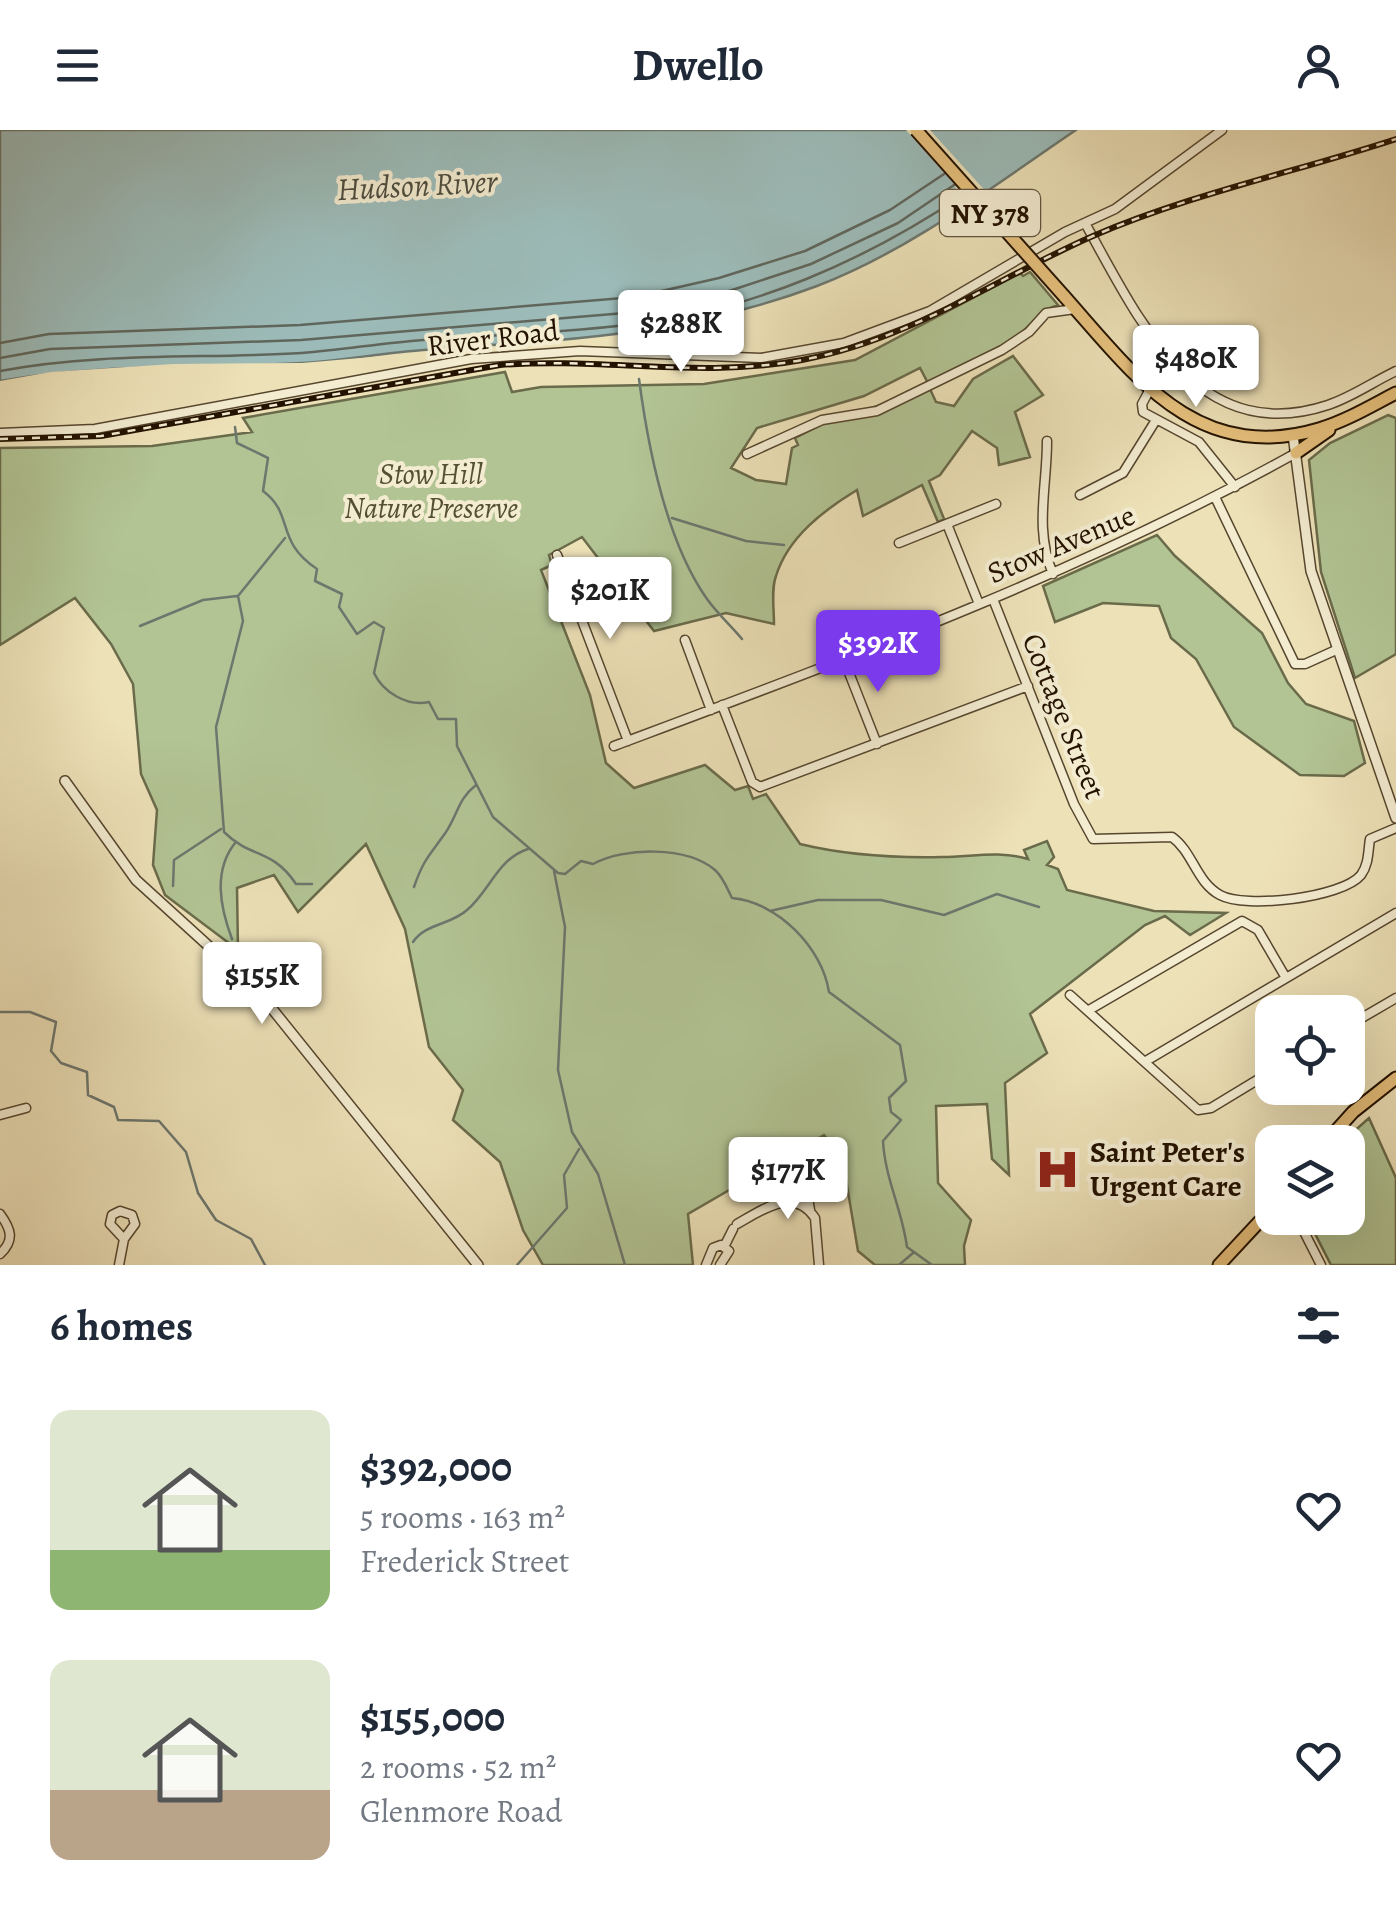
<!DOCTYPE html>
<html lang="en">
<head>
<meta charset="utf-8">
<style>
  :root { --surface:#fff; --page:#f6f6f7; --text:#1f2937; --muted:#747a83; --accent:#7c3aed }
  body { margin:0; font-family:Alegreya,serif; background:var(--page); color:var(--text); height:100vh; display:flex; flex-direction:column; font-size:38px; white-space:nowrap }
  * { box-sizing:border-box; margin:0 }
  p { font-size:32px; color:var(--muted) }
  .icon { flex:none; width:55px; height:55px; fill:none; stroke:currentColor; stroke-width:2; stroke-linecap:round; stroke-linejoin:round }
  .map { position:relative; height:1135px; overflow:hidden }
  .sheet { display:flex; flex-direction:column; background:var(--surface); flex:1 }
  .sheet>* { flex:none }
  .fabs { position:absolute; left:1255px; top:865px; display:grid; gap:20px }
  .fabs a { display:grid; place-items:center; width:110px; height:110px; border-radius:20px; background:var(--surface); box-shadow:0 10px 40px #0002; font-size:50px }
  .price { position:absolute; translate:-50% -85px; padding:0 22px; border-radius:10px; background:#fff; color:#222; font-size:32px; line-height:65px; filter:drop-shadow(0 2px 5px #0008) }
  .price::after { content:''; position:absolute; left:50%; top:60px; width:30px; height:22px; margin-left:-15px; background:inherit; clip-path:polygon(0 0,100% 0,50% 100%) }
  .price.selected { background:var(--accent); color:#fff }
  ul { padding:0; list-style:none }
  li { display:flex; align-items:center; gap:30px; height:250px; padding:0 50px }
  li span { display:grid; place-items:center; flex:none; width:280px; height:200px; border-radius:20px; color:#555 }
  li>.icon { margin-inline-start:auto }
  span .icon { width:120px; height:120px; fill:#fffc; stroke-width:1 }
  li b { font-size:42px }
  h2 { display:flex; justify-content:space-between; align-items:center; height:120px; padding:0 50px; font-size:42px }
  header { display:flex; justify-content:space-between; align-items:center; height:130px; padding:0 50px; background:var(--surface); font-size:45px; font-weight:700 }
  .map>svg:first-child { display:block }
  .green { fill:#b2c494; stroke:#6a6b4a; stroke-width:2.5 }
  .water { fill:#9cbbb8; stroke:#6c776e; stroke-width:2.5 }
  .pier { fill:#ede1b8 }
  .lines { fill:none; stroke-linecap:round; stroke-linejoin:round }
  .shore { stroke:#60665c; stroke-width:2.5 }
  .stream { stroke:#6c776e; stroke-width:2.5 }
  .minor-casing { stroke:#56462e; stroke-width:11 }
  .tertiary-casing { stroke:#56462e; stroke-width:12 }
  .primary-casing { stroke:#231200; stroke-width:15 }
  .minor { stroke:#f3ecd1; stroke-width:8 }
  .tertiary { stroke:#f3ecd1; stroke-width:9 }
  .primary { stroke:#e6c07c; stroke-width:11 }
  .rail-casing { stroke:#231200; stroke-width:6 }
  .rail { stroke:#f3ecd1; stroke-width:2.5; stroke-dasharray:8; stroke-linecap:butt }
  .primary-bridge-casing { stroke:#231200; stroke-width:15; stroke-linecap:butt }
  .primary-bridge { stroke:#e6c07c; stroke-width:11 }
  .labels { text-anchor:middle; stroke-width:8; stroke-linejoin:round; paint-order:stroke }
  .shield { fill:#f3ecd1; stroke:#61533f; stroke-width:2.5 }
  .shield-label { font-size:28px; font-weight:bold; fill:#231200 }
  .street-label { font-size:30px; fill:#231200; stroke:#f3ecd1 }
  .park-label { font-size:30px; font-style:italic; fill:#555034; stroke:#f3ecd1 }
  .poi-label { font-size:30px; font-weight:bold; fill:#231200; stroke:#f3ecd1; text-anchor:start }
  .water-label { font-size:32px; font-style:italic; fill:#4d4d40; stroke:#f3ecd1 }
</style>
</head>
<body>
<header><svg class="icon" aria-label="menu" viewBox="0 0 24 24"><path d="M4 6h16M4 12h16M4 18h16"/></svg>Dwello<svg class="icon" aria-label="person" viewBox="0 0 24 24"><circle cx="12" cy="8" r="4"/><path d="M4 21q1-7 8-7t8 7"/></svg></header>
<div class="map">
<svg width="1396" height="1135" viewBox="0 0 1396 1135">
  <rect width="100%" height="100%" fill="#ede1b8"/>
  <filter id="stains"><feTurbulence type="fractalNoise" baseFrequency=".002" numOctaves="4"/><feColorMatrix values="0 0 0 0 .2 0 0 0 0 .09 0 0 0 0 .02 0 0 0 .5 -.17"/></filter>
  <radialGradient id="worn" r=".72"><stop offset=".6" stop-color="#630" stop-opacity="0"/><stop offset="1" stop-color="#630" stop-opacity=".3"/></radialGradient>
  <!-- green -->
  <path class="green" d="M1030,142L1058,175L1045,180L1014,210L928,253L920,238L864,266L757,298L731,338L756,350L786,354L792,318L798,315L795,308L825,293L930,259L936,272L954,276L973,249L1013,226L1043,265L1015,282L1030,327L999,335L997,318L972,301L940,345L929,351L944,389L938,392L922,355L863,386L857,360C824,380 788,407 776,446C771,459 774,479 774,494L726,483L654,501L582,407L549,425L552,435L541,440L590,565L606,633L634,658L705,635L735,660L748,656L753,669L766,664L800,714C845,725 896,728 942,727C972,727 998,720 1028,729L1024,720L1047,711L1054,727L1047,735L1058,739L1067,760L1154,781L1226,783L1190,805L1165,786L1145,795L1030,884L1047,923L1005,953L1009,1045L992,1029L987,974L936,976L938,1053L971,1090L964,1116L965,1135H875L858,1121L842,1026L824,1005L688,1084L693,1135H543L523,1100L500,1032L453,990L463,960L429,917L405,799L366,714L298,782L274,745L237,758L238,820L165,765L153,735L157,680L141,644L133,554L111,514L75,468L0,515V318L152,316L252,302L243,288L505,242L512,262L541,257L704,254L855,230L1020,143L1023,146Z
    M1388,285L1396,288V524L1355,548L1321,442L1309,330L1330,313Z
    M1157,405L1175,426L1262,503L1288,553L1306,574L1354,591L1365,633L1344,646L1300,645L1234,597L1196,529L1171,508L1159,476L1103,473L1055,492L1043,456Z
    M1369,988L1396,1048V1135H1331L1307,1088H1348V1012H1342Z"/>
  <!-- water -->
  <path class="water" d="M0,0H1076C993,56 911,120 817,156C684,206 562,210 423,220C382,223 342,231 302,233C201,239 101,233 0,251Z"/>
  <!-- pier -->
  <path class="pier" d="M906,0H930L989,65L973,76L962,63L954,64L956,56Z
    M559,211V216L303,238L173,239L51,247L0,256V251L51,242L173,234L302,233Z"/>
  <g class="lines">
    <!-- shore -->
    <path class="shore" d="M0,213L49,204L300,195L635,167L719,148L805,121L890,80L944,44
      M0,228L50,219L301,210L637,182L723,163L811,134L898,93L954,55
      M0,241C101,222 201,229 302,223C342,220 382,213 423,210C493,205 564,203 634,194C752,181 866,130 963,65"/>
    <!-- stream -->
    <path class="stream" d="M639,249C648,317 666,411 707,469C717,483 731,496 742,509
      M235,297L237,313L268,328L263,361C295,385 274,410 317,439L315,451L342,464L339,477L357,504L374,492L384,498L374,543C383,562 407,577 429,572L438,589H456L457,616L493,687L558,743L565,744L581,731L593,734C624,717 687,716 715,740C723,747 727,758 732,768C777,772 822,817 829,862L900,915L906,951L889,968L891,982L901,990L883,1011C885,1049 902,1079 907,1117L932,1135
      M672,388L746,411L784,415
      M285,408L238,466L243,491L216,597L224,702C251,729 272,718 296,754H312
      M140,496L203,470L237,466
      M554,741L565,797L558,940L572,1002L598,1044L625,1135
      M173,756L174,730L221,699
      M414,757C424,728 430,725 446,702C458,684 458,669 476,655
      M770,781L818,770H881L944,785L997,764L1039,777
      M232,809C220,777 213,741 235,713
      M413,812C426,793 451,795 467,780C490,761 497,729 528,719
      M0,882H30L56,892L51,921L61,933L87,942L88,965L114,977L118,990L159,991L186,1022L198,1063L216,1090L251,1109L265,1135
      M517,1135L567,1078L564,1045L579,1019
      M899,1135L913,1123"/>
    <defs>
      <path id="minor" d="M1085,93C1137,186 1195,319 1328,275C1352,267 1373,252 1396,241
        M1149,261L1142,274L1143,282L1199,312L1235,357
        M0,303L95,299L471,229L580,221L761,228L844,213L930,181L1065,102L1115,79L1222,0
        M1047,311C1047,358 1034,400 1053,444
        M747,324L822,290L877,281L1002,220L1029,202L1046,183L1075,179
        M1080,365L1123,343L1156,290
        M1215,367L1295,534H1305L1336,520
        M947,394L979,474
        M899,413L996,374
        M557,425L628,611
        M993,469L1074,674L1093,709L1172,707C1193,722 1196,752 1220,765C1245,779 1342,768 1361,745C1369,734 1368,721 1370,709L1396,698
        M685,510L711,580
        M844,530L877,614
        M722,575L752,652L760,657L1028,556
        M614,616C846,529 1078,444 1296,323
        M1070,865L1198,980L1211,978L1272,941
        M1089,880L1242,791L1258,800L1286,848
        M1348,896L1396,868
        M1146,931L1396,783
        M0,985L26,978
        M792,1071L795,1062H807L810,1080
        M0,1084C11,1099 15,1110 0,1124
        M1297,1088L1321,1135
        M737,1094C762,1080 794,1056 815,1088L819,1135
        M725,1115L733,1099
        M119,1135L124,1109L135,1094L132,1085L120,1081L112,1085L110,1094L124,1109
        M706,1135L713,1118L721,1115L729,1121L720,1135"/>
      <path id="tertiary" d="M1293,305L1311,441L1396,688
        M65,651L136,750L257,860L478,1135"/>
      <path id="primary" d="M1064,166C1135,246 1197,335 1319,299C1346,291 1371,276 1396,263
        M1296,323L1329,300
        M1326,1012L1353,982L1396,948
        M1219,1135L1272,1078"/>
    </defs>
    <!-- minor casing -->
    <use href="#minor" class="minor-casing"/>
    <!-- tertiary casing -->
    <use href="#tertiary" class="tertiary-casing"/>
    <!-- primary casing -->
    <use href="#primary" class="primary-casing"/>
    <!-- minor -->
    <use href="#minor" class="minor"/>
    <!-- tertiary -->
    <use href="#tertiary" class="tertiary"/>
    <!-- primary -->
    <use href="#primary" class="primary"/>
    <defs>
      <path id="rail" d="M0,309L101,306L500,235C602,227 701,249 802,230C910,210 995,149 1093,106C1191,64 1295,42 1396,9"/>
    </defs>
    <!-- rail casing -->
    <use href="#rail" class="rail-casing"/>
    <!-- rail -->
    <use href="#rail" class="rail"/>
    <defs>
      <path id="primary-bridge" d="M916,0L1064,166"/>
    </defs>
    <!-- primary-bridge casing -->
    <use href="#primary-bridge" class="primary-bridge-casing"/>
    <!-- primary-bridge -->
    <use href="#primary-bridge" class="primary-bridge"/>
  </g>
  <!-- icons -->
  <defs>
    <symbol id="hospital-bare" viewBox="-9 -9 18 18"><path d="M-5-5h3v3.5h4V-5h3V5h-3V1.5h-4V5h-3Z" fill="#8f2418" stroke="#f3ecd1" stroke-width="2.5" paint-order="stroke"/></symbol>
  </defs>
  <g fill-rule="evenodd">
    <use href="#hospital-bare" x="1026" y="1008" width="63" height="63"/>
  </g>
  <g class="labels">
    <!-- shield labels -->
    <rect class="shield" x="940" y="60" width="100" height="46" rx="8"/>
    <g class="shield-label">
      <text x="990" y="93">NY 378</text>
    </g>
    <!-- street labels -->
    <g class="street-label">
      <text transform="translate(493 208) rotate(-7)" y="10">River Road</text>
      <text transform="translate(1061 414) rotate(-23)" y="10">Stow Avenue</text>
      <text transform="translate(1064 586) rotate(68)" y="10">Cottage Street</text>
    </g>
    <!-- park labels -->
    <g class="park-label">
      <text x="431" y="354">Stow Hill<tspan x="431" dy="34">Nature Preserve</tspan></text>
    </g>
    <!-- poi labels -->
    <g class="poi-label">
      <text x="1090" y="1032">Saint Peter's<tspan x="1090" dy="34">Urgent Care</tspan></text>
    </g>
    <!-- water labels -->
    <g class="water-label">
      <text transform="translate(417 55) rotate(-3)" y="11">Hudson River</text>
    </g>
  </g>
  <rect width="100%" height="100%" filter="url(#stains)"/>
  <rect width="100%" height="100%" fill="url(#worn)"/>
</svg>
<div class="fabs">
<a><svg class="icon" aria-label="locate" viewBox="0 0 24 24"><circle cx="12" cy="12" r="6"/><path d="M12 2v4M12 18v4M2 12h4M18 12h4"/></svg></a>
<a><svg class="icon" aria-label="layers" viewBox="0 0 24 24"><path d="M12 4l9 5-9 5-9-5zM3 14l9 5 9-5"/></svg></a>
</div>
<b class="price" style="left:681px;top:245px">$288K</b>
<b class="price" style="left:1196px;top:280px">$480K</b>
<b class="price" style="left:610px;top:512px">$201K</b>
<b class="price selected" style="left:878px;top:565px">$392K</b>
<b class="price" style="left:262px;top:897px">$155K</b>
<b class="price" style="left:788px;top:1092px">$177K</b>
</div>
<section class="sheet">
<h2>6 homes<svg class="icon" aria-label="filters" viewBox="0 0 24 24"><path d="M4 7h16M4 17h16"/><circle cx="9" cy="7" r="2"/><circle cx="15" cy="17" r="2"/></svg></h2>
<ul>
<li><span style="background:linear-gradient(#dfe7d0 70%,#8fb573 0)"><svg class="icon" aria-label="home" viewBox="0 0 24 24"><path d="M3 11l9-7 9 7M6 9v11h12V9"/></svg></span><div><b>$392,000</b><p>5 rooms · 163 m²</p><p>Frederick Street</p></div><svg class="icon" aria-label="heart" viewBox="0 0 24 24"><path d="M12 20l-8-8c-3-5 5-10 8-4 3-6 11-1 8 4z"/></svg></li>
<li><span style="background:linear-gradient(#dfe7d0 65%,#b9a48a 0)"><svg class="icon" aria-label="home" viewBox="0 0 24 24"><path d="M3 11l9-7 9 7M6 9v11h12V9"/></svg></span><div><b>$155,000</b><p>2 rooms · 52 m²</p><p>Glenmore Road</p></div><svg class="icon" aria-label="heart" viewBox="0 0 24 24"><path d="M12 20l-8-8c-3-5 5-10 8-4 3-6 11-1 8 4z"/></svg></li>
</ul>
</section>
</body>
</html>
